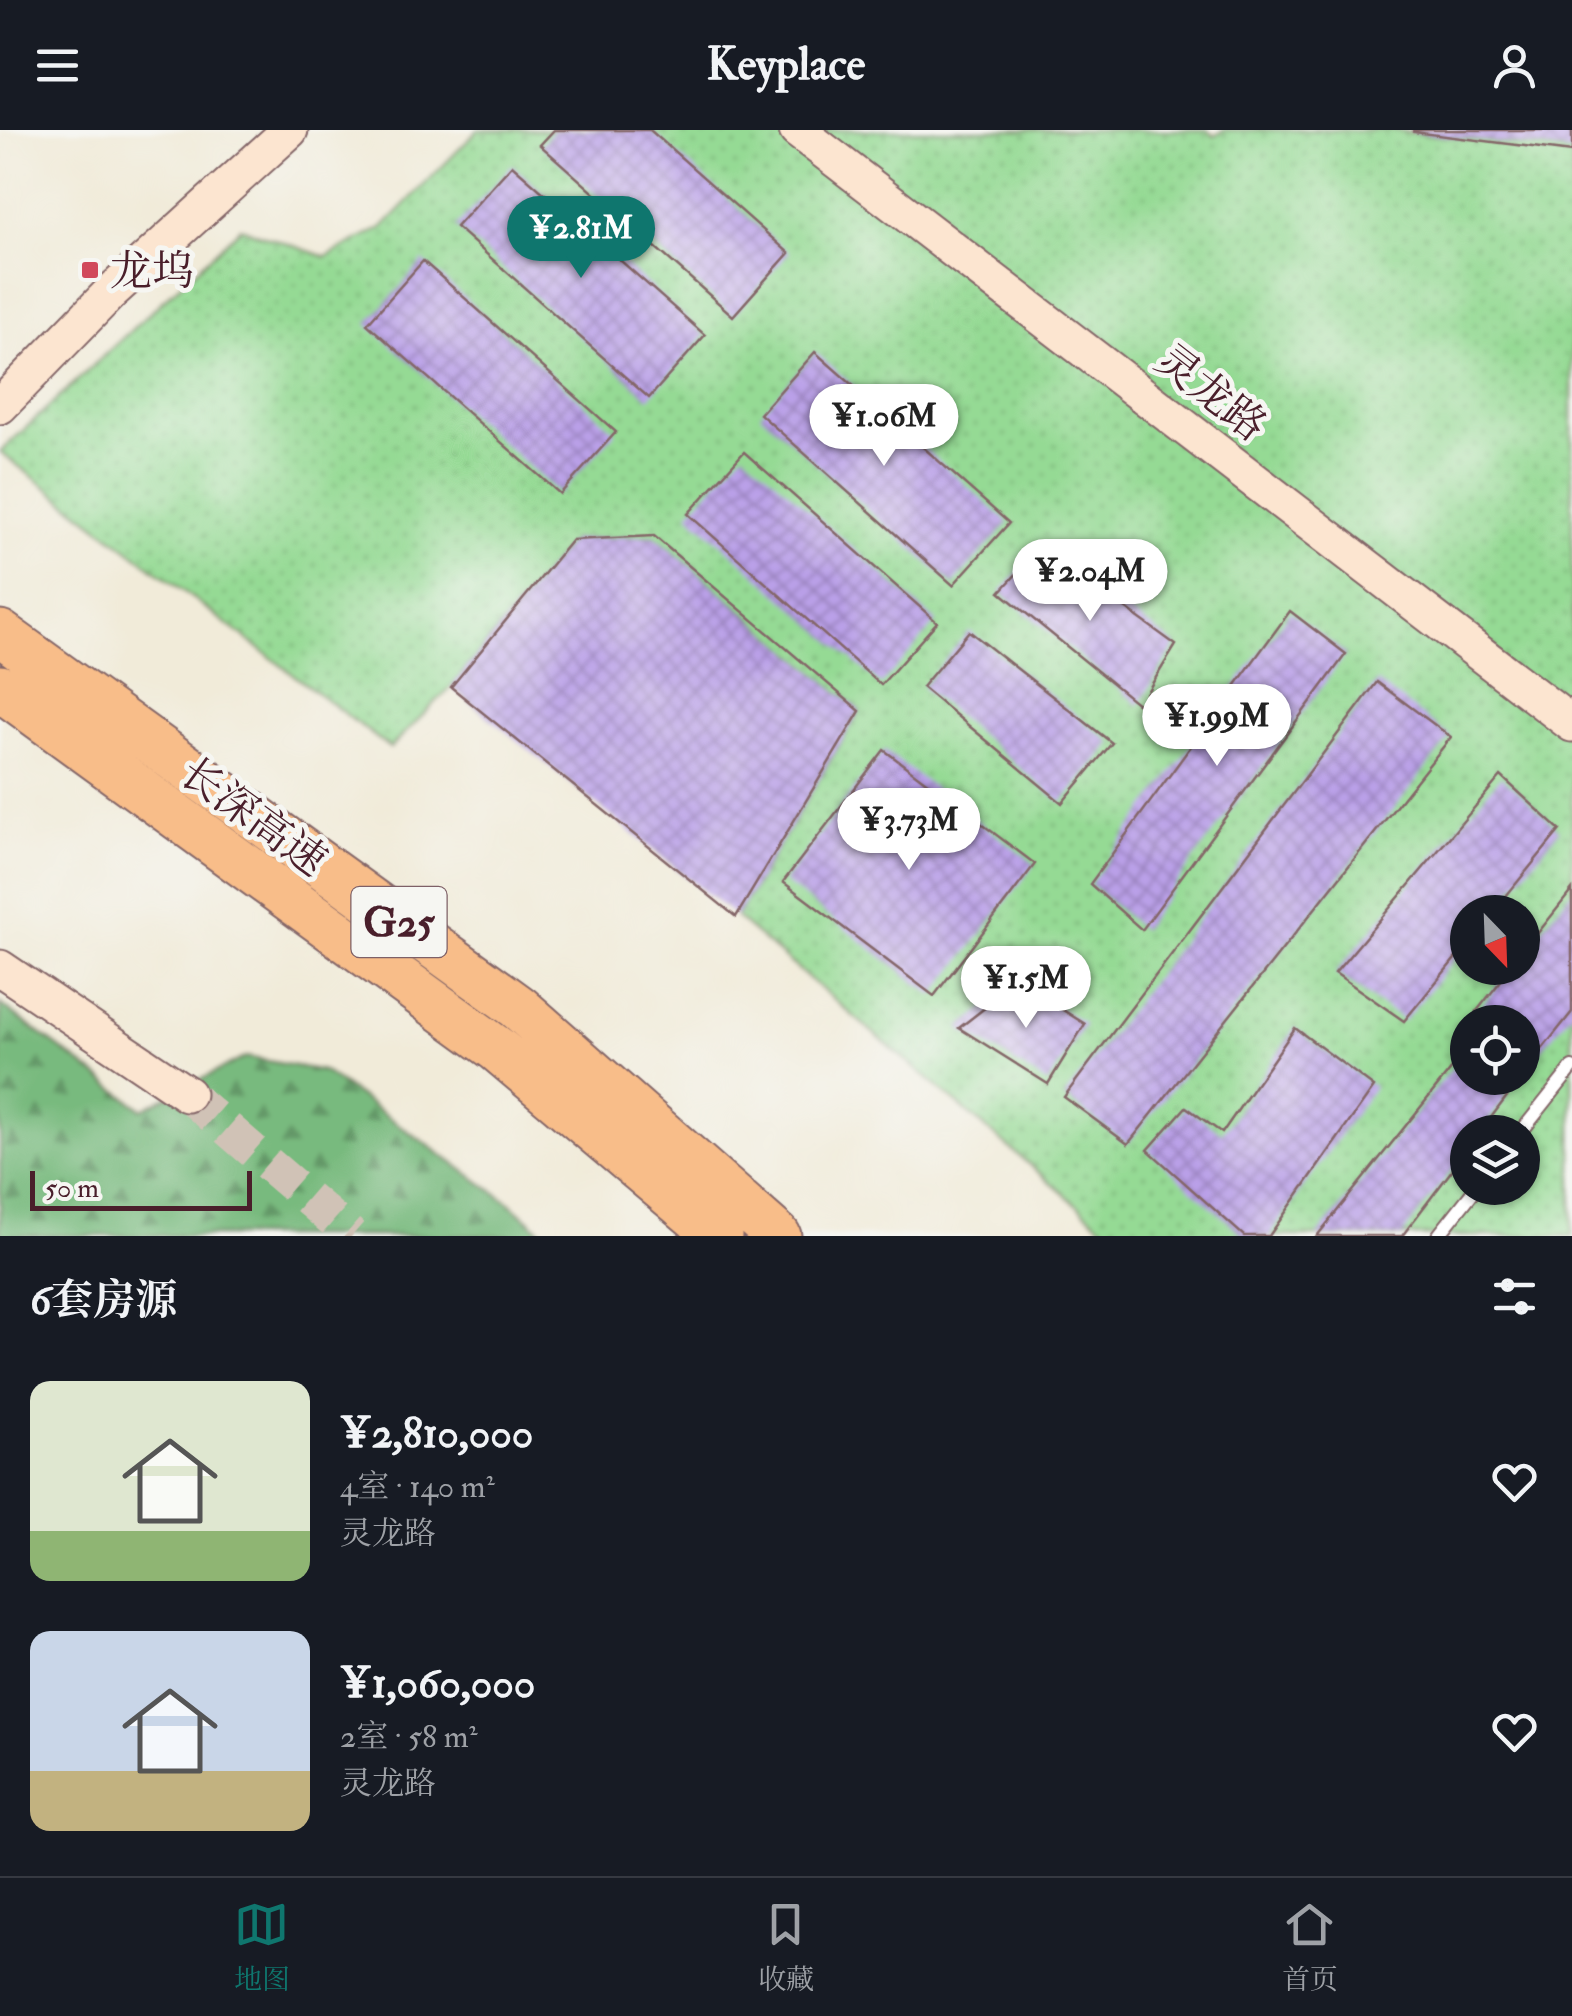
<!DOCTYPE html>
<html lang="zh">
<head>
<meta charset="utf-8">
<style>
  :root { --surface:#171b24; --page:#242831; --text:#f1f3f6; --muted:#9ea1a6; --line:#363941; --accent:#0f766e }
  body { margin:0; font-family:"IM FELL Double Pica","Noto Serif SC",serif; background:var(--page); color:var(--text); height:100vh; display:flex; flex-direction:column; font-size:38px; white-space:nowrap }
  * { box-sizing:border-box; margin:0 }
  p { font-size:32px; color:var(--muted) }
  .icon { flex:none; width:55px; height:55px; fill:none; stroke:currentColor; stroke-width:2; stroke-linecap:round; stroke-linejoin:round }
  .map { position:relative; height:1106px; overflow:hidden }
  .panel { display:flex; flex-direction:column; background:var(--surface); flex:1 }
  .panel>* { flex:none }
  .needle { width:65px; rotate:157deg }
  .buttons { position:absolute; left:1450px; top:765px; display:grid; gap:20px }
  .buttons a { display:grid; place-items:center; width:90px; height:90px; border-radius:50%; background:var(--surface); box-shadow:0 2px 8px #0004; font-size:50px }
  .scale { position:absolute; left:30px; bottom:25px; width:222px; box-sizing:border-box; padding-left:10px; border:5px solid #4a1f2b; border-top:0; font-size:28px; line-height:35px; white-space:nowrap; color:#4a1f2b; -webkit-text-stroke:8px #f6f6f2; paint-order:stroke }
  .price { position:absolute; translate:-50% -85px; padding:0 22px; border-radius:35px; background:#fff; color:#222; font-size:32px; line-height:65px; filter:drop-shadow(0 2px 5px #0008) }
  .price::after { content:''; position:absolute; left:50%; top:60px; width:30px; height:22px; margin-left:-15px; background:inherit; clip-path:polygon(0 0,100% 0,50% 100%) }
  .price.on { background:var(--accent); color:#fff }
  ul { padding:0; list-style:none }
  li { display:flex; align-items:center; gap:30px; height:250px; padding:0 30px }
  li span { display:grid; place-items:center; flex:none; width:280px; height:200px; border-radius:20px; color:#555 }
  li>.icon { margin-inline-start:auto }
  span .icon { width:120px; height:120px; fill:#fffc; stroke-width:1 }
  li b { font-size:42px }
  h2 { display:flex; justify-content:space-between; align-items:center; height:120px; padding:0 30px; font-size:42px }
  header { display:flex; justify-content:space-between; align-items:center; height:130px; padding:0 30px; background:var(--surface); font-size:45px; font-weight:800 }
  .tabs { display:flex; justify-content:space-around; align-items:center; height:140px; border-top:2px solid var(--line); background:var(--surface); font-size:28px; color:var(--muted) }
  .tabs a { display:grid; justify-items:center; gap:5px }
  .tabs .on { color:var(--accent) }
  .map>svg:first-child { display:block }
  .forest { fill:url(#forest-firs); stroke:#616c54; stroke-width:2.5 }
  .park { fill:url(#park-dots); stroke:#707c60; stroke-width:2.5; fill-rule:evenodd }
  .building { fill:url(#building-cross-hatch) }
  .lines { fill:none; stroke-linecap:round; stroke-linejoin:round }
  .secondary-tunnel { stroke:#d0c2b6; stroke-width:35; stroke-dasharray:35 18; stroke-linecap:butt }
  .lane-casing { stroke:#846668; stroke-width:16 }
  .secondary-casing { stroke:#846668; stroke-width:39 }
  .highway-casing { stroke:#846668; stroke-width:49 }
  .lane { stroke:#fff; stroke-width:12 }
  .secondary { stroke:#fce5d0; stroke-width:35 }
  .highway { stroke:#f8bd89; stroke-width:45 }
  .poi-dot { fill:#d1495b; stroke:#f6f6f2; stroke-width:4 }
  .labels { text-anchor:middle; stroke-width:10; stroke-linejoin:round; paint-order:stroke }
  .shield { fill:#f6f6f2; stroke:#7e6067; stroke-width:2.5 }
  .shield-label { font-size:40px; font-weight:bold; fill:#4a1f2b }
  .poi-label { font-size:42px; fill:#4a1f2b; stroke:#f6f6f2; text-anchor:start }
  .street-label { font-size:42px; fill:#4a1f2b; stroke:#f6f6f2 }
</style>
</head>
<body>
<header><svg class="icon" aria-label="menu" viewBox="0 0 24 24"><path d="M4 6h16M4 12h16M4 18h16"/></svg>Keyplace<svg class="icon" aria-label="person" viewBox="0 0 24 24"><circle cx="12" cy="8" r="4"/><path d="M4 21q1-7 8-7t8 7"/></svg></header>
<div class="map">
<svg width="1572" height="1106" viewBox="0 0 1572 1106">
  <defs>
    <pattern id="forest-firs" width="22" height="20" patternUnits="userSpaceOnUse" patternTransform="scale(2.5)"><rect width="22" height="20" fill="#78ba7e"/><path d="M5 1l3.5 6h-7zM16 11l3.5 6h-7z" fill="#649767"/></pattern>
    <pattern id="park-dots" width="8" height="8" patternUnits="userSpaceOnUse" patternTransform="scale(2.5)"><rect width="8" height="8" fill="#95da94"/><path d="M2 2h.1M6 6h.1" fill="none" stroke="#82bb80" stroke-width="1.8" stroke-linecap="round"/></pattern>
    <pattern id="building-cross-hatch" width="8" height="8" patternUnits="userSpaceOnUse" patternTransform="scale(2.5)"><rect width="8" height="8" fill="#baa0e8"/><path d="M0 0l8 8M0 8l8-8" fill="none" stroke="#9982bc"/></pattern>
  </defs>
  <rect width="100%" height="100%" fill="#f6f6f2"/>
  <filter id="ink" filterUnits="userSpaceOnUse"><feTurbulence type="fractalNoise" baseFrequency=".01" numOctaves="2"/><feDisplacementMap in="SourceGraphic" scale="20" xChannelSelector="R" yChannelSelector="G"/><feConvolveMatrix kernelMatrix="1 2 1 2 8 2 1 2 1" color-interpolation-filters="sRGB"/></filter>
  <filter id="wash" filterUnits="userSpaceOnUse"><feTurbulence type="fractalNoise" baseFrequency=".0048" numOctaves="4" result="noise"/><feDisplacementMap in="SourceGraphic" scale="40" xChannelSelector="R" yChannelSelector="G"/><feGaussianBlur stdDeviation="2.25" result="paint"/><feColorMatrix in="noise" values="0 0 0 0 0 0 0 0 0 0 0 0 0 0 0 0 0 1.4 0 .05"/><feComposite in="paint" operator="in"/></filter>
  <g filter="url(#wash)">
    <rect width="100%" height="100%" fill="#f1ebd9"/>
    <!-- forest -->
    <path class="forest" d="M0,874L142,979L246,927L323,941L510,1073L547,1106H0Z"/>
    <!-- park -->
    <path class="park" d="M478,0H1207L1214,6L1225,0H1393L1572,22V1106H1114L736,787L860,581L654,406L572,410L451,557L390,618L0,322L241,98L326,127L382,98ZM1468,782H1522V838H1468ZM1468,892H1522V948H1468ZM1468,1002H1522V1058H1468Z"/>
    <g id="blocks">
      <!-- building -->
      <path class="building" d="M554,0H650L789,123L733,186L540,15Z
        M1413,0H1572V22L1413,2Z
        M512,35L705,205L649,268L456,97Z
        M423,131L616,302L560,364L367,194Z
        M815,222L1009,393L953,455L760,284Z
        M744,322L937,492L881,555L688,384Z
        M654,406L860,581L736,787L451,557L572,410Z
        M1041,417L1176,515L1139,575L1000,462Z
        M1290,481L1346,524L1142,800L1090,754Z
        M969,501L1112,613L1062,673L922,557Z
        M1377,552L1451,607L1128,1014L1064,967Z
        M884,620L1035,734L934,866L783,752Z
        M1501,646L1560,700L1493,782H1468V813L1404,891L1335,843Z
        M1572,760V882L1535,928L1522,920V892H1482L1473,886L1511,838H1522V823Z
        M1018,852L1085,894L1048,954L959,898Z
        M1295,898L1374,957L1269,1106H1244L1148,1020L1186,977L1222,1003Z
        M1457,932L1468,939V948H1481L1508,965L1480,1002H1468V1019L1402,1106H1317Z"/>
    </g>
  </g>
  <g filter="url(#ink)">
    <use href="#blocks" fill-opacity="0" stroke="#846668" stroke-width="2.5"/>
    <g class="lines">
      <!-- secondary-tunnel -->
      <path class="secondary-tunnel" d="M187,964L352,1106"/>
      <defs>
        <path id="lane" d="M1521,1002L1572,938
          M1438,1106L1476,1058"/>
        <path id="secondary" d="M797,0L1572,594
          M0,276L111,162L290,0
          M0,838L187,964"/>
        <path id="highway" d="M0,503L518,877L778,1106
          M0,558L497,919L719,1106"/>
      </defs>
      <!-- lane casing -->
      <use href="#lane" class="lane-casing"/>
      <!-- secondary casing -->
      <use href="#secondary" class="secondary-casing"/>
      <!-- highway casing -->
      <use href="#highway" class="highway-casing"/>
      <!-- lane -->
      <use href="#lane" class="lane"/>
      <!-- secondary -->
      <use href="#secondary" class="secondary"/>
      <!-- highway -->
      <use href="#highway" class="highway"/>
    </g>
  </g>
  <!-- markers -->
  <rect class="poi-dot" x="80" y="130" width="20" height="20" rx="5"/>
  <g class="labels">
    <!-- shield labels -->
    <rect class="shield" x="351.5" y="757" width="95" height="70" rx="8"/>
    <g class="shield-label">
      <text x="399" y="806">G25</text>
    </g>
    <!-- poi labels -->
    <g class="poi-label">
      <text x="110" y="155">龙坞</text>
    </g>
    <!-- street labels -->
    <g class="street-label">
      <text transform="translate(1212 262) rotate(38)" y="15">灵龙路</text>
      <text transform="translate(254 686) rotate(36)" y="15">长深高速</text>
    </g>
  </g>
</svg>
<div class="buttons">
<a><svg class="needle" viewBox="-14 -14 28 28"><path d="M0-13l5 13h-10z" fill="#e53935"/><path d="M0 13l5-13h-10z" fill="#9ea1a6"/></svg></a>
<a><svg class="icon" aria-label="locate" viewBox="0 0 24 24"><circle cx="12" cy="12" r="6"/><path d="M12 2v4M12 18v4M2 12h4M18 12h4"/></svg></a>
<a><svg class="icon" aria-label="layers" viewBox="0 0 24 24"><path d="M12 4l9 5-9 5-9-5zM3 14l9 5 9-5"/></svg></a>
</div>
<div class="scale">50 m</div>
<b class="price on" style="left:581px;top:151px">¥2.81M</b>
<b class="price" style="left:884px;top:339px">¥1.06M</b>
<b class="price" style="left:1090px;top:494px">¥2.04M</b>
<b class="price" style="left:1217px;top:639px">¥1.99M</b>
<b class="price" style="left:909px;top:743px">¥3.73M</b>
<b class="price" style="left:1026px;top:901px">¥1.5M</b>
</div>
<section class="panel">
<h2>6套房源<svg class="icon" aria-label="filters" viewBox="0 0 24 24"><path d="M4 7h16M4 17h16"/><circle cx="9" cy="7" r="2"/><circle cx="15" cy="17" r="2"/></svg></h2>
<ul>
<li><span style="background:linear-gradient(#dfe7d0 75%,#8fb573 0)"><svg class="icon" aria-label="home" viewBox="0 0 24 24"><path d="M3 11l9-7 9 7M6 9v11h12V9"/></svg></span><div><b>¥2,810,000</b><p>4室 · 140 m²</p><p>灵龙路</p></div><svg class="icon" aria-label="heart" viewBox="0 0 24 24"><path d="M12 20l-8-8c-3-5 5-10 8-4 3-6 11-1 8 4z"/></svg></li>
<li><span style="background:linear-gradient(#c9d6e8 70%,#c2b280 0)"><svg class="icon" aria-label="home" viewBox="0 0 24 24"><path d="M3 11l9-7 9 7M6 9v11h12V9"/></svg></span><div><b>¥1,060,000</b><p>2室 · 58 m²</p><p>灵龙路</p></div><svg class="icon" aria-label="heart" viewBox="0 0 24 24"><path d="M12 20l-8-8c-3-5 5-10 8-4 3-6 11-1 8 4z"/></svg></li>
</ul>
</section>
<nav class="tabs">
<a class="on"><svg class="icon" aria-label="map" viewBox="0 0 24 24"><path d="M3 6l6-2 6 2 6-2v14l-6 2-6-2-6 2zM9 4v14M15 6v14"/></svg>地图</a>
<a><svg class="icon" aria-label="saved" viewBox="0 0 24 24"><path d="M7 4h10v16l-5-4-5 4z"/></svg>收藏</a>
<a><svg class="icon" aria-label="home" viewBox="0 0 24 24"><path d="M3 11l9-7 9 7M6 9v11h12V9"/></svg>首页</a>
</nav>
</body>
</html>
